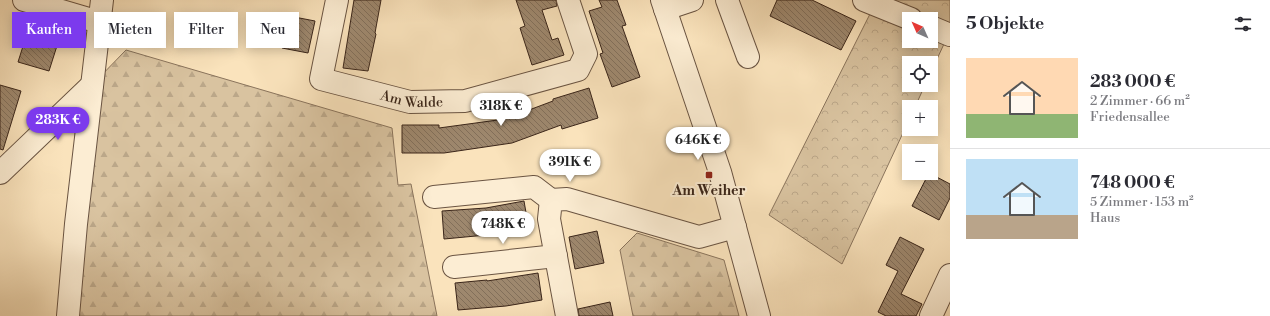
<!DOCTYPE html>
<html lang="de">
<head>
<meta charset="utf-8">
<style>
  :root { --surface:#fff; --page:#f7f7f7; --text:#2b2b33; --muted:#7c7c81; --line:#e1e1e2; --accent:#7c3aed }
  body { margin:0; font-family:"Libre Bodoni",serif; background:var(--page); color:var(--text); height:100vh; display:flex; flex-direction:column; font-size:15px; white-space:nowrap }
  * { box-sizing:border-box; margin:0 }
  p { font-size:13px; color:var(--muted) }
  .icon { flex:none; width:22px; height:22px; fill:none; stroke:currentColor; stroke-width:2; stroke-linecap:round; stroke-linejoin:round }
  .map { position:relative; flex:1; overflow:hidden }
  .side { display:flex; flex-direction:column; background:var(--surface); width:320px }
  .side>* { flex:none }
  .top-card { position:absolute; left:12px; top:12px; width:380px; height:36px; display:flex; gap:8px }
  .needle { width:26px; rotate:315deg }
  .controls { position:absolute; left:902px; top:12px; display:grid; gap:8px }
  .controls a { display:grid; place-items:center; width:36px; height:36px; border-radius:0px; background:var(--surface); box-shadow:0 2px 10px #0003; font-size:20px }
  .price { position:absolute; translate:-50% -34px; padding:0 9px; border-radius:14px; background:#fff; color:#222; font-size:13px; line-height:26px; filter:drop-shadow(0 1px 2px #0008) }
  .price::after { content:''; position:absolute; left:50%; top:24px; width:12px; height:9px; margin-left:-6px; background:inherit; clip-path:polygon(0 0,100% 0,50% 100%) }
  .price.selected { background:var(--accent); color:#fff }
  ul { padding:0; list-style:none }
  li { display:flex; align-items:center; gap:12px; height:100px; padding:0 16px }
  li+li { border-top:1px solid var(--line) }
  li span { display:grid; place-items:center; flex:none; width:112px; height:80px; border-radius:0px; color:#555 }
  li>.icon { margin-inline-start:auto }
  span .icon { width:48px; height:48px; fill:#fffc; stroke-width:1 }
  li b { font-size:17px }
  h2 { display:flex; justify-content:space-between; align-items:center; height:48px; padding:0 16px; font-size:17px }
  .chip { padding:0 14px; border-radius:0px; background:var(--surface); box-shadow:0 2px 10px #0003; font-size:14px; line-height:36px }
  .chip.selected { background:var(--accent); color:#fff }
  main { display:flex; flex:1; min-height:0 }
  .map>svg:first-child { display:block }
  .forest { fill:url(#forest-firs); stroke:#8a745c }
  .park { fill:url(#park-crowns); stroke:#8a745c; fill-rule:evenodd }
  .building { fill:url(#building-back-hatch); stroke:#3a2519 }
  .lines { fill:none; stroke-linecap:round; stroke-linejoin:round }
  .minor-casing { stroke:#6a5442; stroke-width:24 }
  .minor { stroke:#fcedd3; stroke-width:22 }
  .poi-dot { fill:#8f2418; stroke:#fcedd3; stroke-width:1.5 }
  .labels { text-anchor:middle; stroke-width:4; stroke-linejoin:round; paint-order:stroke }
  .street-label { font-size:14px; fill:#3a2519; stroke:#fcedd3 }
  .poi-label { font-size:14px; font-weight:bold; fill:#3a2519; stroke:#fcedd3 }
</style>
</head>
<body>
<main>
<div class="map">
<svg width="950" height="316" viewBox="0 0 950 316">
  <defs>
    <pattern id="forest-firs" width="22" height="20" patternUnits="userSpaceOnUse"><rect width="22" height="20" fill="#d9c3a0"/><path d="M5 1l3.5 6h-7zM16 11l3.5 6h-7z" fill="#bba789"/></pattern>
    <pattern id="park-crowns" width="20" height="18" patternUnits="userSpaceOnUse"><rect width="20" height="18" fill="#d9c3a0"/><path d="M2 6a3 3 0 1 1 6 0M12 15a3 3 0 1 1 6 0" fill="none" stroke="#bba789"/></pattern>
    <pattern id="building-back-hatch" width="6" height="6" patternUnits="userSpaceOnUse"><rect width="6" height="6" fill="#9e886e"/><path d="M-1 5l2 2M0 0l6 6M5-1l2 2" fill="none" stroke="#826f5a"/></pattern>
  </defs>
  <rect width="100%" height="100%" fill="#fae3bc"/>
  <filter id="stains"><feTurbulence type="fractalNoise" baseFrequency=".005" numOctaves="4"/><feColorMatrix values="0 0 0 0 .2 0 0 0 0 .09 0 0 0 0 .02 0 0 0 .5 -.17"/></filter>
  <radialGradient id="worn" r=".72"><stop offset=".6" stop-color="#630" stop-opacity="0"/><stop offset="1" stop-color="#630" stop-opacity=".3"/></radialGradient>
  <!-- forest -->
  <path class="forest" d="M126,50L392,128L398,185L411,184L437,316H68L92,85Z
    M637,233L724,260L739,316H633L620,250Z"/>
  <!-- park -->
  <path class="park" d="M877,0H950V31L931,72V63H909V85H925L915,107H909V120L842,264L769,215ZM909,19H931V41H909Z"/>
  <!-- building -->
  <path class="building" d="M354,0H381L375,33L376,34L368,71L343,68Z
    M516,0H556L557,6L542,10L552,40L558,38L564,55L532,65L520,28L525,26Z
    M599,0H617L626,25L622,26L640,77L612,87L600,54L603,53L589,11L602,7Z
    M777,0H812L856,21L841,50L770,16Z
    M289,16L315,21L308,53L282,48Z
    M31,21L62,30L49,71L18,62Z
    M0,85L21,91L3,150L0,149Z
    M589,88L598,118L562,129L561,125L512,143L444,153H402V125H439V128L505,119L553,101V99Z
    M929,173L950,184V198L939,220L912,206Z
    M524,201L529,230L497,236V234L444,239L442,211L486,208Z
    M597,231L604,263L575,269L569,237Z
    M900,237L924,249L901,294L922,304L916,316H886L878,312L898,271L886,265Z
    M538,273L542,300L506,306L458,310L455,283L487,280V281Z
    M610,302L613,316H579L578,309Z"/>
  <g class="lines">
    <defs>
      <g id="minor">
        <path d="M24,0L99,22"/>
        <path id="s1" d="M337,0L321,79L410,102L465,101L578,70L586,54L568,0"/>
        <path d="M662,0L720,172L759,316"/>
        <path d="M727,0L748,57"/>
        <path d="M864,0L911,19"/>
        <path d="M665,9L692,0"/>
        <path d="M931,27L950,35"/>
        <path d="M0,173L92,85"/>
        <path d="M434,197L534,187L551,200"/>
        <path d="M454,267L556,256"/>
        <path d="M68,316L76,224L102,0"/>
        <path d="M567,316L549,219L551,200L567,199L699,237L735,227"/>
        <path d="M931,316L950,275"/>
      </g>
    </defs>
    <!-- minor casing -->
    <use href="#minor" class="minor-casing"/>
    <!-- minor -->
    <use href="#minor" class="minor"/>
  </g>
  <!-- markers -->
  <rect class="poi-dot" x="705" y="171" width="8" height="8" rx="2"/>
  <g class="labels">
    <!-- street labels -->
    <g class="street-label">
      <text dy="5" stroke="none"><textPath href="#s1" startOffset="174">Am Walde</textPath></text>
    </g>
    <!-- poi labels -->
    <g class="poi-label">
      <text x="709" y="195">Am Weiher</text>
    </g>
  </g>
  <rect width="100%" height="100%" filter="url(#stains)"/>
  <rect width="100%" height="100%" fill="url(#worn)"/>
</svg>
<div class="controls">
<a><svg class="needle" viewBox="-14 -14 28 28"><path d="M0-13l5 13h-10z" fill="#e53935"/><path d="M0 13l5-13h-10z" fill="#7c7c81"/></svg></a>
<a><svg class="icon" aria-label="locate" viewBox="0 0 24 24"><circle cx="12" cy="12" r="6"/><path d="M12 2v4M12 18v4M2 12h4M18 12h4"/></svg></a>
<a>+</a>
<a>−</a>
</div>
<b class="price" style="left:501px;top:127px">318K €</b>
<b class="price selected" style="left:58px;top:141px">283K €</b>
<b class="price" style="left:698px;top:161px">646K €</b>
<b class="price" style="left:570px;top:183px">391K €</b>
<b class="price" style="left:503px;top:245px">748K €</b>
<div class="top-card">
<a class="chip selected">Kaufen</a>
<a class="chip">Mieten</a>
<a class="chip">Filter</a>
<a class="chip">Neu</a>
</div>
</div>
<section class="side">
<h2>5 Objekte<svg class="icon" aria-label="filters" viewBox="0 0 24 24"><path d="M4 7h16M4 17h16"/><circle cx="9" cy="7" r="2"/><circle cx="15" cy="17" r="2"/></svg></h2>
<ul>
<li><span style="background:linear-gradient(#ffd9b3 70%,#8fb573 0)"><svg class="icon" aria-label="home" viewBox="0 0 24 24"><path d="M3 11l9-7 9 7M6 9v11h12V9"/></svg></span><div><b>283 000 €</b><p>2 Zimmer · 66 m²</p><p>Friedensallee</p></div></li>
<li><span style="background:linear-gradient(#bfe0f5 70%,#b9a48a 0)"><svg class="icon" aria-label="home" viewBox="0 0 24 24"><path d="M3 11l9-7 9 7M6 9v11h12V9"/></svg></span><div><b>748 000 €</b><p>5 Zimmer · 153 m²</p><p>Haus</p></div></li>
</ul>
</section>
</main>
</body>
</html>
